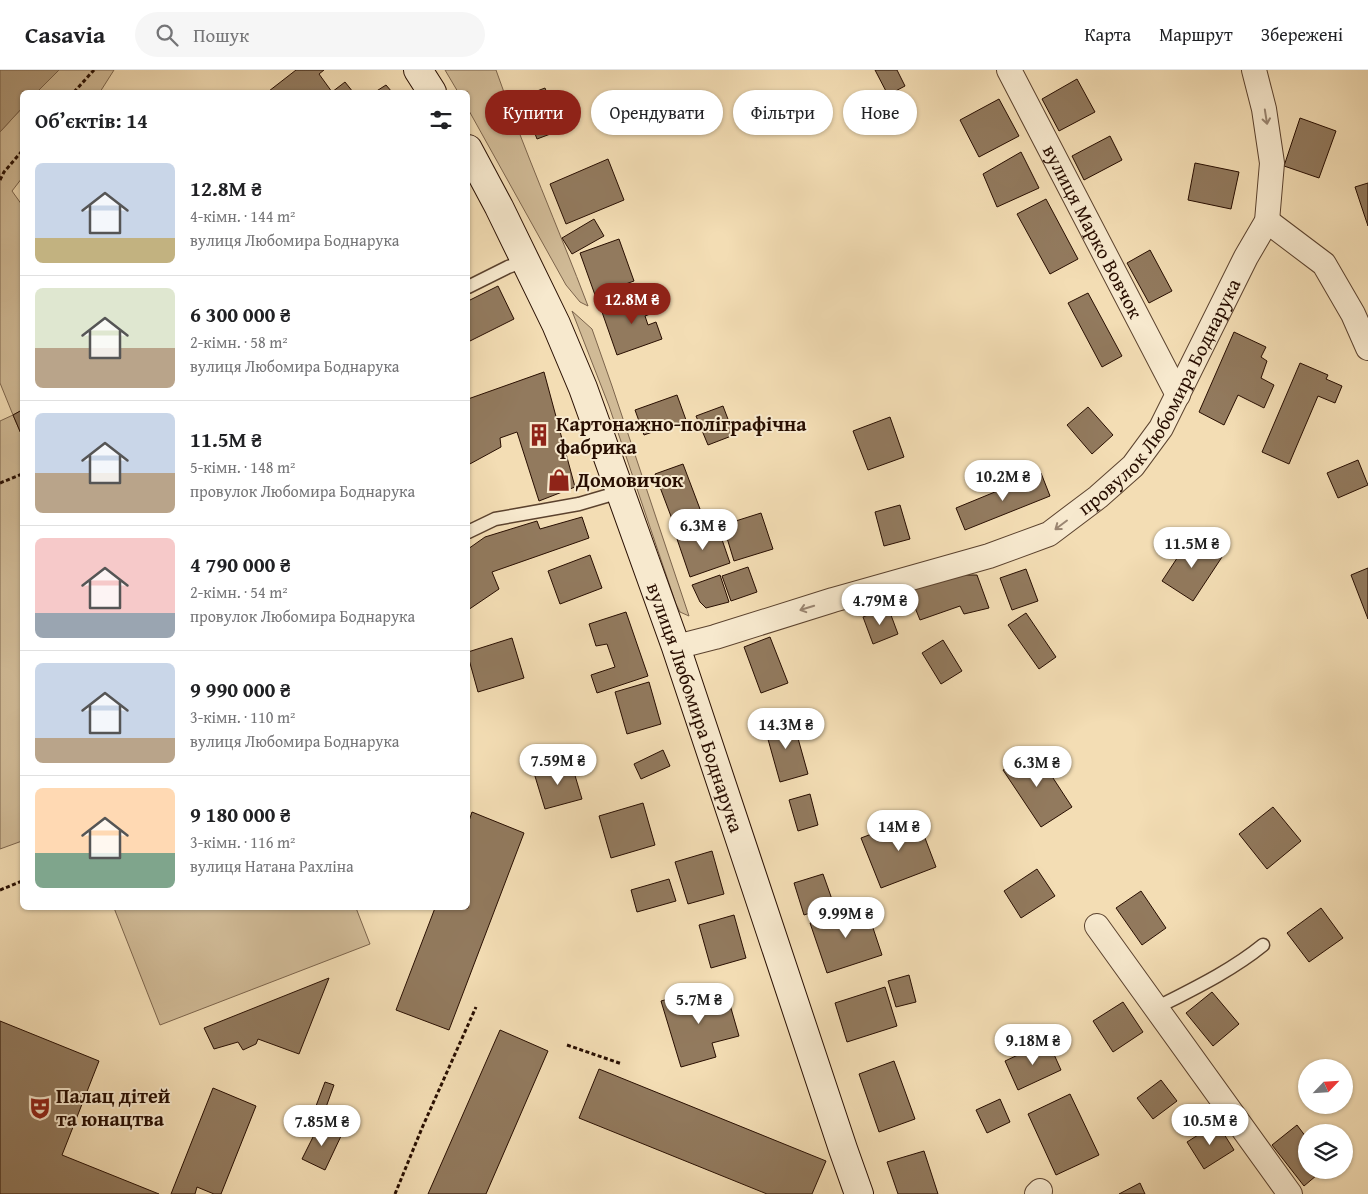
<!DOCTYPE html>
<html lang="uk">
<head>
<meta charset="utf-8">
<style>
  :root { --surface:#fff; --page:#f6f6f6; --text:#202124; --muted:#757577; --line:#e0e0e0; --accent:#8f2418 }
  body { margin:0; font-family:"Gentium Book Plus",serif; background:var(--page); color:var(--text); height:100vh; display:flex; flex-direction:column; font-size:19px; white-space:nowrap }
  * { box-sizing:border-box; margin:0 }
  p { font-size:16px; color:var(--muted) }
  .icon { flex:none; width:28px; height:28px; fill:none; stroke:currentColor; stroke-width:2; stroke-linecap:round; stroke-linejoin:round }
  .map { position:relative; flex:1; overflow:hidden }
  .details { position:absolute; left:20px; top:20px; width:450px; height:820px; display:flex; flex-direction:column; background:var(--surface); border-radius:8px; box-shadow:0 1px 4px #0004 }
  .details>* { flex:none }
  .guide { position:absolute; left:485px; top:20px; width:475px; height:45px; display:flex; gap:10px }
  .needle { width:32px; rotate:65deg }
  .fabs { position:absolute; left:1298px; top:989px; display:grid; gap:10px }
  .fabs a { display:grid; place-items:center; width:55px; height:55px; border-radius:50%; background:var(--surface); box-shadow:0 1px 4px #0004; font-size:25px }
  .price { position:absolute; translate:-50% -42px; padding:0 11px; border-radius:18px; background:#fff; color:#222; font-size:16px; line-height:32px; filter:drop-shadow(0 1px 2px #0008) }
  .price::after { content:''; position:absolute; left:50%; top:30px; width:15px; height:11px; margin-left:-8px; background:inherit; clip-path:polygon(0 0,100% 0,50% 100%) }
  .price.current { background:var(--accent); color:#fff }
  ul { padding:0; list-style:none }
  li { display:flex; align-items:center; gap:15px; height:125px; padding:0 15px }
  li+li { border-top:1px solid var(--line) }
  li span { display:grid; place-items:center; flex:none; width:140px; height:100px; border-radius:8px; color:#555 }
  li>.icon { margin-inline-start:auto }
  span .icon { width:60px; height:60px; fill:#fffc; stroke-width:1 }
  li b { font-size:21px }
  h2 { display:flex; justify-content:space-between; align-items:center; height:60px; padding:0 15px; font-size:21px }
  .tag { padding:0 18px; border-radius:22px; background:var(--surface); box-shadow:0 1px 4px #0004; font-size:18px; line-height:45px }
  .tag.current { background:var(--accent); color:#fff }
  header { display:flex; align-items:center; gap:30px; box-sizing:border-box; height:70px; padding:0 25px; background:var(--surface); border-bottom:1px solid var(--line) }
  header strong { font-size:24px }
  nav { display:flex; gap:28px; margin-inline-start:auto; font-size:18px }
  .search { width:350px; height:45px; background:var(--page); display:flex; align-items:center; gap:12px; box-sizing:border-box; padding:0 18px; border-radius:28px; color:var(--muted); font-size:19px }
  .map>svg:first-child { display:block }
  .green { fill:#d0ba96; stroke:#7c644c }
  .water { fill:#ae9777; stroke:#786048 }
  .building { fill:#927a5e; stroke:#280e01 }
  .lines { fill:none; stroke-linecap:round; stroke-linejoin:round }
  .lane-casing { stroke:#5b422e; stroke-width:15 }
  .street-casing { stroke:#5b422e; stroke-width:26 }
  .secondary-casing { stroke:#280e01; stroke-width:30 }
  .path { stroke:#280e01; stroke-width:3; stroke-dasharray:4 2.5; stroke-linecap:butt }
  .lane { stroke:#f7e9ce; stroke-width:12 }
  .street { stroke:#f7e9ce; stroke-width:24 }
  .secondary { stroke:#f7e9ce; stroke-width:28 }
  .oneway { stroke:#9a8672 }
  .labels { text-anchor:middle; stroke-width:4; stroke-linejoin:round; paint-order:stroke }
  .street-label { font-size:20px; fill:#280e01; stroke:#f7e9ce }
  .poi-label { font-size:20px; font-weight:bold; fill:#280e01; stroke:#f7e9ce; text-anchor:start }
</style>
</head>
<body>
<header>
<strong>Casavia</strong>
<div class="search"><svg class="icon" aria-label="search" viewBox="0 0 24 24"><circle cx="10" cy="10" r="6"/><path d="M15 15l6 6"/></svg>Пошук</div>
<nav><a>Карта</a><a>Маршрут</a><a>Збережені</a></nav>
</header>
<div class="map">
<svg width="1368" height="1124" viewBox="0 0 1368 1124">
  <rect width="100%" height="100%" fill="#f3ddb4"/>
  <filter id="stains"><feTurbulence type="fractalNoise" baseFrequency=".004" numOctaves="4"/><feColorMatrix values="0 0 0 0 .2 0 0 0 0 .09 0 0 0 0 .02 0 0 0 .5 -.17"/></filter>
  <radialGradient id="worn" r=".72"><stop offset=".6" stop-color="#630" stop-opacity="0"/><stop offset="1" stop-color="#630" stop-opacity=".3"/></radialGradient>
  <!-- green -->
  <path class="green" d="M59,0H114L100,22H37Z
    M445,0H496C524,80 558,157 588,236L580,232L566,215L468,39V22H458Z
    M22,38V108L12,121L22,135V340L13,345L22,366V771L0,779V351L13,345L0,313V62Z
    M572,241L592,259L612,316L689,546L680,542L676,534L609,336Z
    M114,838H356L370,874L160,955Z"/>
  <!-- water -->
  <path class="water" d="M0,0H59L37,22H22V38L0,62Z"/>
  <!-- building -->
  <path class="building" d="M296,0H324L319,4L332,22L345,12L353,22H306L305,21L303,22H293L291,21L289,22H270L269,21Z
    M875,0H897L905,16L888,25Z
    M1077,9L1095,42L1059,61L1042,29Z
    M386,15L392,22H375Z
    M545,18L561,60L537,69L521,27Z
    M999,29L1019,66L979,87L960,50Z
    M1300,48L1336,61L1319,108L1284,96Z
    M1110,66L1122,90L1084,110L1072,86Z
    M1021,82L1039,118L997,137L983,104Z
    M608,89L624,130L566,154L550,114Z
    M1195,93L1239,102L1231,139L1188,130Z
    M1368,113V156L1355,117Z
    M1046,129L1078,189L1050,204L1017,144Z
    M594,149L604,166L572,184L562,168Z
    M619,169L634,211L595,225L580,183Z
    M1150,180L1172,221L1149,233L1127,193Z
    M498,216L514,249L468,272V231Z
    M1088,223L1122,286L1102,297L1068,233Z
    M653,224L658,241L645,246L648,255L656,252L662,269L617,285L602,242Z
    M1234,262L1266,277L1261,287L1267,291L1261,308L1274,315L1264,338L1238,325L1224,355L1199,342Z
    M1300,293L1328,305L1326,309L1342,316L1335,333L1318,326L1289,394L1262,382Z
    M544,302L575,417L539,431L517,362L500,368L501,377L468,395V329Z
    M677,325L686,350L644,365L635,340Z
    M723,336L734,365L708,375L696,346Z
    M1088,337L1113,365L1092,384L1067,355Z
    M22,340V366L13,345Z
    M890,347L904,387L868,400L853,361Z
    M1358,390L1368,415L1338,428L1327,403Z
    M683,394L700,439L672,449L655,404Z
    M1041,403L1050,426L965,460L956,438Z
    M900,435L910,469L884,476L875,442Z
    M761,443L773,479L734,491L723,455Z
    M582,447L589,468L492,502L499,519L468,540V479L485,467L537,451L540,459Z
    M717,455L730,493L690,507L677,469Z
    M1191,467L1222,487L1193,531L1162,511Z
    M590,485L602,518L560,534L548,501Z
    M748,497L757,522L731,531L722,506Z
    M1368,498V549L1351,505Z
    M1026,499L1038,531L1012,540L1000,508Z
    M720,505L729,532L706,538L700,532L692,515Z
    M954,505H977L989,538L964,544L960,536L920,550L907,518Z
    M888,537L898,564L873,574L863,547Z
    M626,542L648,606L597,623L591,605L615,597L607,574L596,576L589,554Z
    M1026,543L1056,587L1039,599L1008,555Z
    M770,567L788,613L761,623L744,577Z
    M512,568L524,608L478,622L468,586V582Z
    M943,570L962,601L941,614L922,583Z
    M649,612L661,654L627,664L615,622Z
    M792,647L808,704L780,712L764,655Z
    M1034,679L1072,737L1041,757L1003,700Z
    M663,680L670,696L641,709L634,694Z
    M571,692L582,729L545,739L534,703Z
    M810,724L818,755L798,761L789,730Z
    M643,733L655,775L611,788L599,746Z
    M1273,737L1301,771L1267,799L1239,764Z
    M472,742L524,763L449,960L396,940L435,838H468V754Z
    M917,747L936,797L881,818L861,768Z
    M712,781L724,824L688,834L675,792Z
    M1037,799L1055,826L1021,848L1004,821Z
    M823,804L834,835L804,845L794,813Z
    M669,809L676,831L637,842L631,820Z
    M1141,821L1166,858L1142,875L1116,838Z
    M865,834L882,885L827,903L810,853Z
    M1321,838L1343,868L1309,892L1287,863Z
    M734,845L746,888L711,898L699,855Z
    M909,905L916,932L896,937L888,911Z
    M329,908L299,984L258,969L256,974L243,980L238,972L214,979L204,958Z
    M885,917L897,956L847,972L835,933Z
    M697,921L699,929L726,921L739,966L712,973L716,987L681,997L661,931Z
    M1212,922L1239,954L1213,976L1186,943Z
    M1123,932L1143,962L1113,982L1093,951Z
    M0,951L99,991L62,1085L159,1124H0Z
    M500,960L548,981L486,1124H428Z
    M1048,971L1061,1000L1018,1020L1005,991Z
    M894,991L915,1049L879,1062L859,1004Z
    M599,999L826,1091L812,1124H767L579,1048Z
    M1161,1010L1177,1031L1153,1049L1137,1028Z
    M325,1012L334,1015L325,1040L316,1036Z
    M213,1018L256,1036L221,1124H214L197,1117L195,1124H171Z
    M1070,1024L1099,1085L1056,1105L1028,1044Z
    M1000,1029L1010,1052L987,1063L976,1040Z
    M320,1053L342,1064L325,1100L302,1089Z
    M1217,1053L1234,1080L1204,1099L1187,1072Z
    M1297,1055L1306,1067V1100H1323L1304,1116L1272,1075Z
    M924,1081L938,1124H898L887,1092Z
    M1140,1113L1145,1124H1119Z"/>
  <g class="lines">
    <defs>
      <path id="lane" d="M468,217L508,197L525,191
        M468,462L495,449L579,434L620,422
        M1156,938C1193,919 1231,901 1263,875"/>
      <g id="street">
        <path id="s1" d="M1009,0L1178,325"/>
        <path d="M1267,151L1324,194L1353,244L1368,278"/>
        <path id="s2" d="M676,577L715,567L833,530L989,486L1049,464L1098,427L1133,396L1161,358L1246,187L1267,151L1272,93L1264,39L1254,0"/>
        <path d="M1097,856L1290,1124"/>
        <path d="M1037,1124L1040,1121"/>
      </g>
      <g id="secondary">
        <path d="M418,0L432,22"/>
        <path id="s3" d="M468,79L499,137L556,254L583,318L676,577L843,1079L859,1124"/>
      </g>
    </defs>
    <!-- lane casing -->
    <use href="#lane" class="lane-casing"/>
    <!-- street casing -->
    <use href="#street" class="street-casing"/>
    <!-- secondary casing -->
    <use href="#secondary" class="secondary-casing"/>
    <!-- path -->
    <path class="path" d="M74,22L94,0
      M0,110L4,102L22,81
      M0,413L22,404
      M0,820L22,811
      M567,975L622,994
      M395,1124L422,1058L476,937"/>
    <!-- lane -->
    <use href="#lane" class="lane"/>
    <!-- street -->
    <use href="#street" class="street"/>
    <!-- secondary -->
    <use href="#secondary" class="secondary"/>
  </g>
  <!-- one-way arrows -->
  <defs><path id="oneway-shaft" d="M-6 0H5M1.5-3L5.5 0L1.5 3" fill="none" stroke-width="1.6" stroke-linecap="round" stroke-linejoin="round" transform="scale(1.25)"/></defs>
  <g class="oneway">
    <use href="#oneway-shaft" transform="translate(1266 47) rotate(81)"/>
    <use href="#oneway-shaft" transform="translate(1061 455) rotate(143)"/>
    <use href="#oneway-shaft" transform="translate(807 538) rotate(163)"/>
  </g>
  <!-- icons -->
  <defs>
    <symbol id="building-bare" viewBox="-9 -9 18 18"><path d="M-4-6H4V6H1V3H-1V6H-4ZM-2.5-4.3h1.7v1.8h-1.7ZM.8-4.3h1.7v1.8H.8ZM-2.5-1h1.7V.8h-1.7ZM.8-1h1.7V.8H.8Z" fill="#8f2418" stroke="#f7e9ce" stroke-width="2.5" paint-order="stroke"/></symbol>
    <symbol id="shop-bare" viewBox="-9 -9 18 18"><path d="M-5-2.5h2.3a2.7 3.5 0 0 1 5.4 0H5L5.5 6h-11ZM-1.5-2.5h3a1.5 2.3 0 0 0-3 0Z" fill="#8f2418" stroke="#f7e9ce" stroke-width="2.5" paint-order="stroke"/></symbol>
    <symbol id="theatre-bare" viewBox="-9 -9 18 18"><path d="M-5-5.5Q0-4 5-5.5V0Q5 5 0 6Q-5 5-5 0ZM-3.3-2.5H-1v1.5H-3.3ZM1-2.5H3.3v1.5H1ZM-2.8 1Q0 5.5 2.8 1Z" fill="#8f2418" stroke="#f7e9ce" stroke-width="2.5" paint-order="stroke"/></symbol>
  </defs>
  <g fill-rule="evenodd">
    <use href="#building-bare" x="523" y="349" width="32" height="32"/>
    <use href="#shop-bare" x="543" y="394" width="32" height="32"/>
    <use href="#theatre-bare" x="24" y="1022" width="32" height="32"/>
  </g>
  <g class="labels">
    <!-- street labels -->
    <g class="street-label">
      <text dy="7" stroke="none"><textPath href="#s1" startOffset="182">вулиця Марко Вовчок</textPath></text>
      <text dy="7" stroke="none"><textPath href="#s2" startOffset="570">провулок Любомира Боднарука</textPath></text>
      <text dy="7" stroke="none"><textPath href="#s3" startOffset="604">вулиця Любомира Боднарука</textPath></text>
    </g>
    <!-- poi labels -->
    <g class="poi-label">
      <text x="556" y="361">Картонажно-поліграфічна<tspan x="556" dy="23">фабрика</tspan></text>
      <text x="576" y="417">Домовичок</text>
      <text x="56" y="1033">Палац дітей<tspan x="56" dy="23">та юнацтва</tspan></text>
    </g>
  </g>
  <rect width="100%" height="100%" filter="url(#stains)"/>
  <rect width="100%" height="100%" fill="url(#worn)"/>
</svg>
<div class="fabs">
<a><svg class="needle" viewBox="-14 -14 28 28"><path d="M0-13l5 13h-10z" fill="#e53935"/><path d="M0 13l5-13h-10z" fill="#757577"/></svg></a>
<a><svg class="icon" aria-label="layers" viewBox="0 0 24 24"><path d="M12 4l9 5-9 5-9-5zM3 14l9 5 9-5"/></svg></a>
</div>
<b class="price current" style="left:632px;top:255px">12.8M ₴</b>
<b class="price" style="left:1003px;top:432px">10.2M ₴</b>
<b class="price" style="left:703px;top:481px">6.3M ₴</b>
<b class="price" style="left:1192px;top:499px">11.5M ₴</b>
<b class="price" style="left:880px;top:556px">4.79M ₴</b>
<b class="price" style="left:786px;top:680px">14.3M ₴</b>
<b class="price" style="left:558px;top:716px">7.59M ₴</b>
<b class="price" style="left:1037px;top:718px">6.3M ₴</b>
<b class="price" style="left:899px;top:782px">14M ₴</b>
<b class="price" style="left:846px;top:869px">9.99M ₴</b>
<b class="price" style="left:699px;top:955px">5.7M ₴</b>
<b class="price" style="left:1033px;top:996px">9.18M ₴</b>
<b class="price" style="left:1210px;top:1076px">10.5M ₴</b>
<b class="price" style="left:322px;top:1077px">7.85M ₴</b>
<div class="guide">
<a class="tag current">Купити</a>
<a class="tag">Орендувати</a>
<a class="tag">Фільтри</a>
<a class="tag">Нове</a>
</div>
<section class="details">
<h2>Об’єктів: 14<svg class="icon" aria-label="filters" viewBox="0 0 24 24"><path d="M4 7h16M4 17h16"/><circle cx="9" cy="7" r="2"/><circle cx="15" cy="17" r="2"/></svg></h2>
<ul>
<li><span style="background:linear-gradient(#c9d6e8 75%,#c2b280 0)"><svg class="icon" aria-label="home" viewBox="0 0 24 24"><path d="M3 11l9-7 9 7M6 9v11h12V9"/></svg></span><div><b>12.8M ₴</b><p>4-кімн. · 144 m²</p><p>вулиця Любомира Боднарука</p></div></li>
<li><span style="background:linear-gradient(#dfe7d0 60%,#b9a48a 0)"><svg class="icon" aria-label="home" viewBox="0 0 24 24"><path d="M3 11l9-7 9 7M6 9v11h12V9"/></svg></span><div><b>6 300 000 ₴</b><p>2-кімн. · 58 m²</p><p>вулиця Любомира Боднарука</p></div></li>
<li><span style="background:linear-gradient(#c9d6e8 60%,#b9a48a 0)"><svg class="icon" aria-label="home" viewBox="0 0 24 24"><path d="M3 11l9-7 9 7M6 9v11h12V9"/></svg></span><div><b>11.5M ₴</b><p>5-кімн. · 148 m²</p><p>провулок Любомира Боднарука</p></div></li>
<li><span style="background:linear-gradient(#f6c9c9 75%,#9aa5b1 0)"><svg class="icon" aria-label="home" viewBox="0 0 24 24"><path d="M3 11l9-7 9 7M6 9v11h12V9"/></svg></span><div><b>4 790 000 ₴</b><p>2-кімн. · 54 m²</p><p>провулок Любомира Боднарука</p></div></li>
<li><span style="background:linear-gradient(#c9d6e8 75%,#b9a48a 0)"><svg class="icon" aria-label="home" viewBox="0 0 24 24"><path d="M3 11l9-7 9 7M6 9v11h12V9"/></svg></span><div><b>9 990 000 ₴</b><p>3-кімн. · 110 m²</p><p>вулиця Любомира Боднарука</p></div></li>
<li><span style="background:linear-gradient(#ffd9b3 65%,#7fa58c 0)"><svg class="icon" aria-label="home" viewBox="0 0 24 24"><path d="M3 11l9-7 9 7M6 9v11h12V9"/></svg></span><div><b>9 180 000 ₴</b><p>3-кімн. · 116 m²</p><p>вулиця Натана Рахліна</p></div></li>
</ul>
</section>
</div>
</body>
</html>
